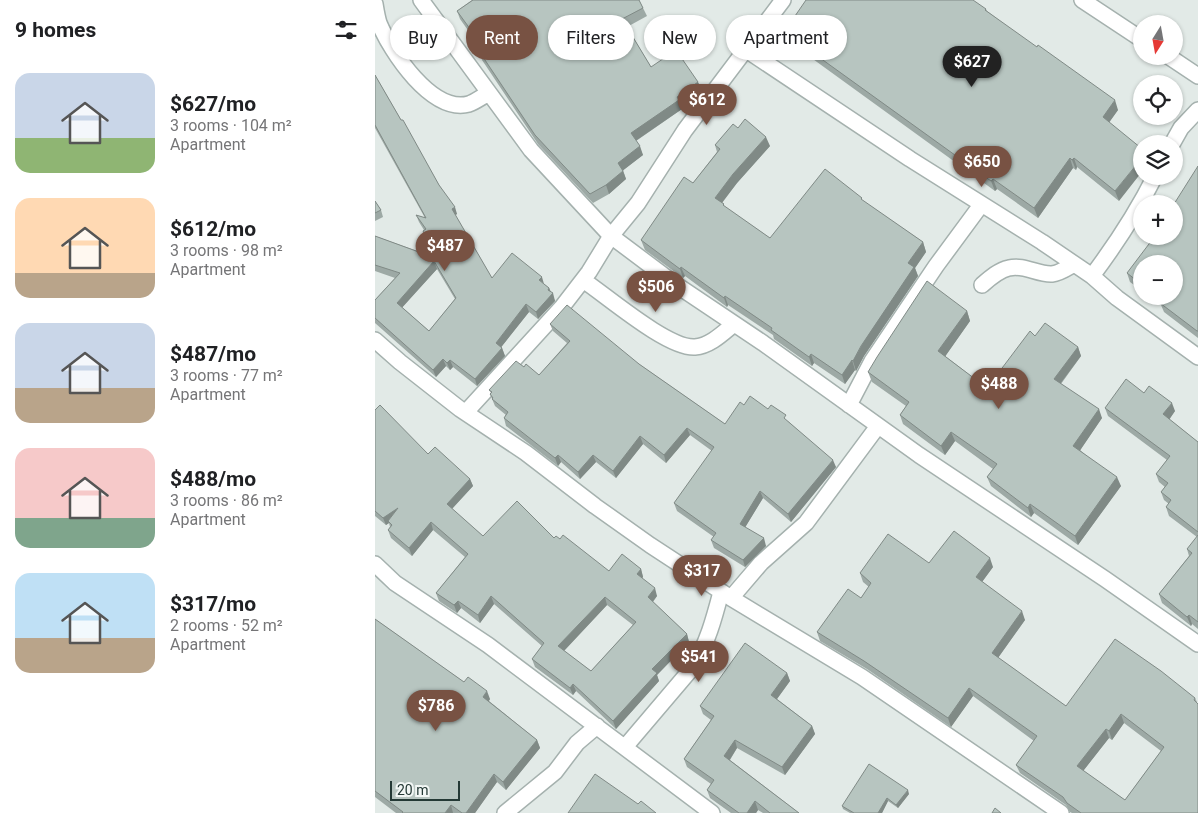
<!DOCTYPE html>
<html lang="en">
<head>
<meta charset="utf-8">
<style>
  :root { --surface:#fff; --page:#f6f6f6; --text:#202124; --muted:#757577; --accent:#785243 }
  body { margin:0; font-family:Roboto,sans-serif; background:var(--page); color:var(--text); height:100vh; display:flex; flex-direction:column; font-size:19px; white-space:nowrap }
  * { box-sizing:border-box; margin:0 }
  p { font-size:16px; color:var(--muted) }
  .icon { flex:none; width:28px; height:28px; fill:none; stroke:currentColor; stroke-width:2; stroke-linecap:round; stroke-linejoin:round }
  .map { position:relative; flex:1; overflow:hidden }
  .side { display:flex; flex-direction:column; background:var(--surface); width:375px }
  .side>* { flex:none }
  .top-card { position:absolute; left:15px; top:15px; width:475px; height:45px; display:flex; gap:10px }
  .needle { width:32px; rotate:191deg }
  .fabs { position:absolute; left:758px; top:15px; display:grid; gap:10px }
  .fabs a { display:grid; place-items:center; width:50px; height:50px; border-radius:50%; background:var(--surface); box-shadow:0 1px 4px #0004; font-size:25px }
  .scale { position:absolute; left:15px; bottom:12px; width:70px; box-sizing:border-box; padding-left:5px; border:2px solid #243935; border-top:0; font-size:14px; line-height:18px; white-space:nowrap; color:#243935; -webkit-text-stroke:4px #f2f7f5; paint-order:stroke }
  .price { position:absolute; translate:-50% -42px; padding:0 11px; border-radius:18px; background:var(--accent); color:#fff; font-size:16px; line-height:32px; filter:drop-shadow(0 1px 2px #0008) }
  .price::after { content:''; position:absolute; left:50%; top:30px; width:15px; height:11px; margin-left:-8px; background:inherit; clip-path:polygon(0 0,100% 0,50% 100%) }
  .price.selected { background:#222; color:#fff }
  ul { padding:0; list-style:none }
  li { display:flex; align-items:center; gap:15px; height:125px; padding:0 15px }
  li span { display:grid; place-items:center; flex:none; width:140px; height:100px; border-radius:15px; color:#555 }
  li>.icon { margin-inline-start:auto }
  span .icon { width:60px; height:60px; fill:#fffc; stroke-width:1 }
  li b { font-size:21px }
  h2 { display:flex; justify-content:space-between; align-items:center; height:60px; padding:0 15px; font-size:21px }
  .tag { padding:0 18px; border-radius:22px; background:var(--surface); box-shadow:0 1px 4px #0004; font-size:18px; line-height:45px }
  .tag.selected { background:var(--accent); color:#fff }
  main { display:flex; flex:1; min-height:0 }
  .map>svg:first-child { display:block }
  .lines { fill:none; stroke-linecap:round; stroke-linejoin:round }
  .minor-casing { stroke:#a5b1ae; stroke-width:18 }
  .minor { stroke:#fff; stroke-width:15 }
  .wall { fill:#9da9a5; fill-rule:evenodd }
  .shaded-wall { fill:#808a86 }
  .building { fill:#b7c5c0; stroke:#808a86; fill-rule:evenodd }
</style>
</head>
<body>
<main>
<section class="side">
<h2>9 homes<svg class="icon" aria-label="filters" viewBox="0 0 24 24"><path d="M4 7h16M4 17h16"/><circle cx="9" cy="7" r="2"/><circle cx="15" cy="17" r="2"/></svg></h2>
<ul>
<li><span style="background:linear-gradient(#c9d6e8 65%,#8fb573 0)"><svg class="icon" aria-label="home" viewBox="0 0 24 24"><path d="M3 11l9-7 9 7M6 9v11h12V9"/></svg></span><div><b>$627/mo</b><p>3 rooms · 104 m²</p><p>Apartment</p></div></li>
<li><span style="background:linear-gradient(#ffd9b3 75%,#b9a48a 0)"><svg class="icon" aria-label="home" viewBox="0 0 24 24"><path d="M3 11l9-7 9 7M6 9v11h12V9"/></svg></span><div><b>$612/mo</b><p>3 rooms · 98 m²</p><p>Apartment</p></div></li>
<li><span style="background:linear-gradient(#c9d6e8 65%,#b9a48a 0)"><svg class="icon" aria-label="home" viewBox="0 0 24 24"><path d="M3 11l9-7 9 7M6 9v11h12V9"/></svg></span><div><b>$487/mo</b><p>3 rooms · 77 m²</p><p>Apartment</p></div></li>
<li><span style="background:linear-gradient(#f6c9c9 70%,#7fa58c 0)"><svg class="icon" aria-label="home" viewBox="0 0 24 24"><path d="M3 11l9-7 9 7M6 9v11h12V9"/></svg></span><div><b>$488/mo</b><p>3 rooms · 86 m²</p><p>Apartment</p></div></li>
<li><span style="background:linear-gradient(#bfe0f5 65%,#b9a48a 0)"><svg class="icon" aria-label="home" viewBox="0 0 24 24"><path d="M3 11l9-7 9 7M6 9v11h12V9"/></svg></span><div><b>$317/mo</b><p>2 rooms · 52 m²</p><p>Apartment</p></div></li>
</ul>
</section>
<div class="map">
<svg width="823" height="813" viewBox="0 0 823 813">
  <rect width="100%" height="100%" fill="#e2eae7"/>
  <g class="lines">
    <defs>
      <path id="minor" d="M46,0L156,150L236,236L300,284L388,343L544,455L730,579L823,644
        M707,0L766,39
        M0,4C1,10 2,17 4,23C16,52 57,114 94,104C100,102 108,96 114,93
        M370,49L535,159L667,242L717,276L742,298L823,357
        M793,56L823,76
        M797,144L806,128L823,110
        M717,276C741,244 762,212 780,176
        M208,280C232,296 293,349 320,347C335,346 348,333 359,324
        M607,285C615,278 624,270 634,268C649,264 663,275 677,274C685,273 692,268 699,264
        M0,340L25,362L85,409L151,453L220,506L275,545L356,598L487,677L686,813
        M474,405L497,361L561,266L606,205
        M91,412L187,307L214,272L236,236L263,203L310,130L408,0
        M0,564L20,583L113,645L337,813
        M356,598L386,563L431,523L503,426
        M250,747L318,667C332,644 339,619 346,592
        M130,813L180,772L202,743L222,726"/>
    </defs>
    <!-- minor casing -->
    <use href="#minor" class="minor-casing"/>
    <!-- minor -->
    <use href="#minor" class="minor"/>
  </g>
  <!-- wall -->
  <path class="wall" d="M97,0H264L272,16L252,27L276,67L327,90L305,105L307,109L261,141L268,155L248,170L251,179L234,194L218,203L163,144L107,60L104,51L107,50L85,19L82,11Z
    M611,9L612,11L743,110L734,122L744,201L702,167L701,170L698,168L663,218L622,189L620,191L413,41L409,32Z
    M0,75L64,185L82,214L80,215L117,278L169,284L174,288L180,301L163,319L154,312L126,347L127,348L130,356L102,386L78,367L75,370L71,366L61,377L0,323V300L20,278L0,271V236L62,258L50,238L48,231L49,230L44,222L41,215L50,218L0,128ZM62,269L80,299L54,331L27,307Z
    M363,128L395,146L362,183L347,202L350,207L395,238L488,201L548,242L551,252L540,268L543,276L489,356L481,371L480,370L470,384L439,363L437,366L399,339L398,335L353,305L352,307L310,276L308,278L270,250L266,240L318,183L342,152L340,145Z
    M823,166V338L789,312L786,305L774,296H799L766,264V290L755,282L752,273L799,236Z
    M0,201L6,210L8,217L0,221Z
    M592,311L595,321L570,356L612,388L660,336L703,347L706,356L686,384L727,418L705,450L746,486L703,545L659,513L656,517L616,486L612,477L618,469L580,441L570,455L528,424L525,415L531,406L497,382L493,372Z
    M175,324L264,364L350,424L369,405L393,409L414,422L461,467L416,522L388,498L370,527L391,546L370,567L339,548L336,540L339,537L302,511L299,503L337,451L315,435L291,463L268,444L241,478L221,462L205,479L186,462L183,466L131,426L129,418L131,415L120,406L115,394L116,393L114,390L149,367L164,375L192,343L178,331Z
    M769,393L800,411L794,419L823,442V629L817,624L816,626L787,603L784,594L814,556L812,549L822,537L794,516L791,507L794,504L789,500L786,492L790,487L784,482L781,474L792,460L733,416L730,408Z
    M0,410L53,454L95,479L98,486L77,509L108,536L179,538L234,571L266,569L268,577L267,578L282,596L278,602L312,634L314,642L282,675L284,681L241,729L201,691L198,695L160,667L157,659L167,646L119,604L105,623L86,608L82,613L64,601L61,593L90,557L58,530L37,556L16,538L13,530L15,527L14,523L11,525L0,516ZM232,605L258,625L216,671L189,651Z
    M554,563L618,567L607,582L650,620L623,658L691,706L820,698L822,702L823,813H697L695,812L691,805L645,773L641,765L659,741L598,696L576,727L492,669L445,641L442,632L486,598L494,587L488,582L485,573ZM749,723L786,751L750,800L708,771L734,738L737,740Z
    M0,619L89,682L115,699L114,701L162,740L165,748L131,790L122,782L100,813H21L0,797Z
    M412,673L415,681L402,699L437,726L440,734L410,775L362,748L355,760L424,813H388L383,810L381,813H356L335,798L332,790L336,784L312,767L309,759L336,720L328,714L325,706Z
    M534,794L523,808L513,801L507,813H475L468,809L467,806Z"/>
  <!-- shaded-wall -->
  <path class="shaded-wall" d="M323,82L327,90L305,105L307,109L259,142L256,133L302,97Z
    M740,100L743,110L731,127L728,117Z
    M391,137L395,146L362,183L344,207L340,198L358,174Z
    M265,146L268,155L246,172L243,163Z
    M695,158L698,168L663,218L659,208Z
    M699,158L702,167L701,170L697,160Z
    M766,159V173L744,201L740,191Z
    M248,171L251,179L234,194L231,185Z
    M618,179L622,189L620,191L616,181Z
    M80,207L82,214L79,216L77,209Z
    M548,242L551,252L540,268L543,276L489,356L481,371L478,361L533,263Z
    M59,261L62,269L25,310L22,303Z
    M306,267L310,276L308,278L305,269Z
    M167,277L169,284L164,280Z
    M174,288L177,294L178,293L180,301L163,319L161,312Z
    M350,296L353,305L352,307L349,298Z
    M151,304L154,312L124,350L121,343Z
    M592,311L595,321L567,361L563,351Z
    M703,347L706,356L682,388L679,379Z
    M127,348L130,356L102,386L100,379Z
    M436,354L439,363L437,366L434,357Z
    M68,359L71,366L61,377L58,370Z
    M75,360L78,367L75,370L72,363Z
    M477,360L480,370L470,384L467,375Z
    M797,403L800,411L792,423L788,414Z
    M724,409L727,418L702,455L698,446Z
    M312,428L315,435L291,463L289,455Z
    M576,432L580,441L570,455L566,446Z
    M265,436L268,444L241,478L238,471Z
    M183,455L186,462L183,466L180,458Z
    M218,455L221,462L205,479L203,472Z
    M458,460L461,467L416,522L413,514Z
    M742,477L746,486L703,545L700,536Z
    M95,479L98,486L74,512L72,504Z
    M385,491L388,498L368,531L365,524Z
    M655,504L659,513L656,517L653,508Z
    M23,508L13,521L14,523L11,525L8,518Z
    M56,522L58,530L37,556L34,548Z
    M389,538L391,546L370,567L368,560Z
    M615,558L618,567L604,586L601,577Z
    M266,569L268,577L264,582L262,574Z
    M280,588L282,596L275,605L273,597Z
    M116,596L119,604L105,623L103,615Z
    M230,597L232,605L186,654L183,646Z
    M83,601L86,608L82,613L79,605Z
    M647,611L650,620L620,662L617,653Z
    M814,615L817,624L816,626L812,617Z
    M312,634L314,642L282,675L284,681L241,729L238,721L277,669Z
    M412,673L415,681L399,703L396,695Z
    M198,684L201,691L198,695L195,688Z
    M594,688L598,696L576,727L573,718Z
    M112,691L115,699L111,705L108,697Z
    M746,714L749,723L737,740L734,731Z
    M437,726L440,734L410,775L407,767Z
    M731,729L734,738L705,775L702,766Z
    M162,740L165,748L131,790L128,782Z
    M360,740L362,748L352,764L349,756Z
    M119,774L122,782L100,813H91Z
    M533,790L534,794L523,808L521,805Z
    M512,798L513,801L507,813H503Z
    M380,801L383,810L381,813H372Z
    M76,805L78,813H70Z"/>
  <!-- building -->
  <path class="building" d="M98,0H264L268,8L247,19L276,67L301,50L323,82L302,97L304,100L256,133L265,146L243,163L248,171L231,185L215,194L160,135L104,51L109,48L82,11Z
    M431,0H598L611,9L610,10L662,47L663,45L740,100L728,117L766,148V159L740,191L699,158L697,160L695,158L659,208L618,179L616,181L409,32Z
    M0,75L26,120H28L64,185L80,207L77,209L117,278L137,253L167,277L164,280L174,288L173,290L178,293L161,312L151,304L121,343L127,348L100,379L75,360L72,363L68,359L58,370L0,318V300L25,273L0,265V236L63,259L48,231L51,229L41,215L51,218L0,125ZM59,261L81,298L54,331L22,303Z
    M370,119L391,137L358,174L340,198L349,204L348,205L395,238L450,169L487,198L486,199L548,242L533,263L539,267L486,346L478,361L477,360L467,375L436,354L434,357L396,330L397,328L350,296L349,298L306,267L305,269L266,240L309,177L318,183L345,149L340,145L358,124L363,128Z
    M823,166V331H822L785,303L788,300L783,296H799V264H766V284L752,273L780,236H799V204Z
    M0,201L6,210L0,213Z
    M552,281L592,311L563,351L612,388L655,331L660,336L670,323L703,347L679,379L724,409L698,446L742,477L700,536L655,504L653,508L612,477L622,464L576,432L566,446L525,415L534,402L493,372L502,357Z
    M192,305L264,364L350,424L365,402L369,405L375,396L393,409L396,405L411,415L409,418L458,460L413,514L385,491L365,524L389,538L368,560L336,540L341,533L299,503L339,447L312,428L289,455L265,436L238,471L218,455L203,472L183,455L180,458L129,418L133,412L117,399L118,398L115,394L117,392L114,390L141,361L149,367L151,364L164,375L195,341L175,324Z
    M751,379L769,393L774,386L797,403L788,414L823,442V532L791,507L796,500L786,492L793,483L781,474L795,456L730,408Z
    M5,405L53,454L60,447L95,479L72,504L108,536L142,501L179,538L181,536L185,539L188,535L234,571L247,554L266,569L262,574L280,588L273,597L312,634L277,669L282,673L238,721L198,684L195,688L157,659L169,643L116,596L103,615L83,601L79,605L61,593L93,554L56,522L34,548L13,530L17,525L13,521L23,508L8,518L0,511V410ZM230,597L261,622L216,671L183,646Z
    M579,531L615,558L601,577L647,611L617,653L691,706L740,639L786,671L820,698L819,700L823,704V813H706L692,803L688,797L641,765L662,736L594,688L573,718L489,661L442,632L473,589L486,598L496,583L485,573L513,534L554,563ZM746,714L789,747L750,800L702,766L731,729L734,731Z
    M823,535V622L814,615L812,617L784,594L817,553L812,549Z
    M0,619L89,682L93,677L112,691L108,697L162,740L128,782L119,774L91,813H87L76,805L70,813H27L28,812L0,791Z
    M370,643L412,673L396,695L437,726L407,767L360,740L349,756L424,813H395L380,801L372,813H364L332,790L339,780L309,759L339,716L325,706Z
    M494,764L533,790L521,805L512,798L503,813H479L467,806Z
    M220,774L263,804L266,801L281,813H193Z
    M620,808L626,813H617Z"/>
</svg>
<div class="fabs">
<a><svg class="needle" viewBox="-14 -14 28 28"><path d="M0-13l5 13h-10z" fill="#e53935"/><path d="M0 13l5-13h-10z" fill="#757577"/></svg></a>
<a><svg class="icon" aria-label="locate" viewBox="0 0 24 24"><circle cx="12" cy="12" r="6"/><path d="M12 2v4M12 18v4M2 12h4M18 12h4"/></svg></a>
<a><svg class="icon" aria-label="layers" viewBox="0 0 24 24"><path d="M12 4l9 5-9 5-9-5zM3 14l9 5 9-5"/></svg></a>
<a>+</a>
<a>−</a>
</div>
<div class="scale">20 m</div>
<b class="price selected" style="left:597px;top:88px">$627</b>
<b class="price" style="left:332px;top:126px">$612</b>
<b class="price" style="left:607px;top:188px">$650</b>
<b class="price" style="left:70px;top:272px">$487</b>
<b class="price" style="left:281px;top:313px">$506</b>
<b class="price" style="left:624px;top:410px">$488</b>
<b class="price" style="left:327px;top:597px">$317</b>
<b class="price" style="left:324px;top:683px">$541</b>
<b class="price" style="left:61px;top:732px">$786</b>
<div class="top-card">
<a class="tag">Buy</a>
<a class="tag selected">Rent</a>
<a class="tag">Filters</a>
<a class="tag">New</a>
<a class="tag">Apartment</a>
</div>
</div>
</main>
</body>
</html>
